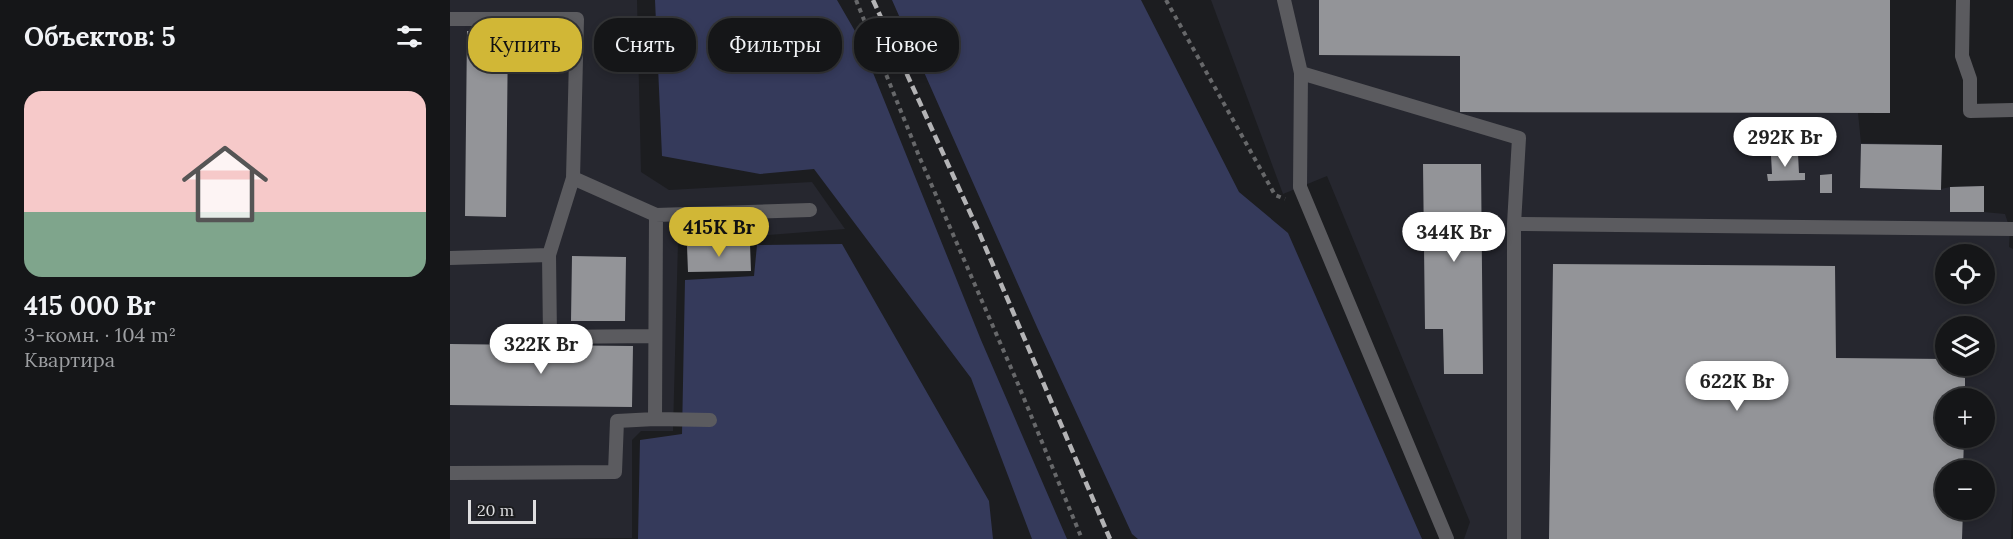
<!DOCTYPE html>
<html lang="ru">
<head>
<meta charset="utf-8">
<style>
  :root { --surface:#151618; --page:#222325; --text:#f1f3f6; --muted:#9d9fa2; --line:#343537; --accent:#d1b736 }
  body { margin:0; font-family:Lora,serif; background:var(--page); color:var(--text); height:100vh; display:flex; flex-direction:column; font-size:22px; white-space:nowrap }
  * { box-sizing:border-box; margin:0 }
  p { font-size:20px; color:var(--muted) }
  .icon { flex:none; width:33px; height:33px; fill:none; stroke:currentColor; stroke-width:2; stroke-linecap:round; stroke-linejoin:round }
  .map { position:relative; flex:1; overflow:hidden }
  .details { display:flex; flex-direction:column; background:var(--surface); width:450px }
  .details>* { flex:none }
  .guide { position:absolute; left:18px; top:18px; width:570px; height:54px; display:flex; gap:12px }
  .controls { position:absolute; left:1485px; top:244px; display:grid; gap:12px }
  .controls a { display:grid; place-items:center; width:60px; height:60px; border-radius:50%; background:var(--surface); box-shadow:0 3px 9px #0003,0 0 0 2px var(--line); font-size:30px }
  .scale { position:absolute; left:18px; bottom:15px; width:68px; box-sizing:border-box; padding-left:6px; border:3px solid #dedee0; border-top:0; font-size:16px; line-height:21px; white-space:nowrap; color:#dedee0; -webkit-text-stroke:4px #1c1d20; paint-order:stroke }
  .price { position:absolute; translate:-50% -51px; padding:0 14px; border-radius:21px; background:#fff; color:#222; font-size:20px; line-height:39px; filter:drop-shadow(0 2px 3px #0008) }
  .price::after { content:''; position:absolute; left:50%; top:36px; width:18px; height:14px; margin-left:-9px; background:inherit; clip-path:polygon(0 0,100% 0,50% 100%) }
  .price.active { background:var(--accent); color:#111 }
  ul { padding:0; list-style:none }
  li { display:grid; align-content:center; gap:12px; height:318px; padding:0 24px }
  li span { display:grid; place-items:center; height:186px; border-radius:18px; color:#555 }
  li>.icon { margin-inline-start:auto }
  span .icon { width:108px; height:108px; fill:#fffc; stroke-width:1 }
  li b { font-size:26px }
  h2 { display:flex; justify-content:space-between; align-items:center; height:72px; padding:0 24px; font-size:26px }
  .tag { padding:0 21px; border-radius:24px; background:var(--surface); box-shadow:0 3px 9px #0003,0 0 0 2px var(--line); font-size:21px; line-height:54px }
  .tag.active { background:var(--accent); color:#111 }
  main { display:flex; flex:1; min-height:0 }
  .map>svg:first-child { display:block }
  .built { fill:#26272f; fill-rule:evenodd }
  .green { fill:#353a5b }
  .building { fill:#939498 }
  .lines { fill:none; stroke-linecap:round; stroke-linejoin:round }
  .path { stroke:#67686a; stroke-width:4; stroke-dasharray:4.5 4.5; stroke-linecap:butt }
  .service { stroke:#5b5b5f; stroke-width:14 }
  .rail { stroke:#b4b4b6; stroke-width:4.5; stroke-dasharray:9 4.5; stroke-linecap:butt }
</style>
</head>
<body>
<main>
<section class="details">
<h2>Объектов: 5<svg class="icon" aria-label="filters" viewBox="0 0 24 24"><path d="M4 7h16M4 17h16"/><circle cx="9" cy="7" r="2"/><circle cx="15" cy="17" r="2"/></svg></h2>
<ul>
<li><span style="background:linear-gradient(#f6c9c9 65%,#7fa58c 0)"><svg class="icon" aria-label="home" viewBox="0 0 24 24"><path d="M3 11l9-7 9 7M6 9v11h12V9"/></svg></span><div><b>415 000 Br</b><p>3-комн. · 104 m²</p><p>Квартира</p></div></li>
</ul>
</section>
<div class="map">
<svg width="1563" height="539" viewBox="0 0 1563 539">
  <rect width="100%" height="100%" fill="#1c1d20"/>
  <!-- built -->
  <path class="built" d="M0,0H187L191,172L219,190L362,182L395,229L228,242L223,431H191L182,440V538L0,539Z
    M761,0H1440V113H1408L1411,143L1492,145L1491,189L1500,187L1534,186V212L1555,214L1560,229L1559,247L1563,249V486L1561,539H1014L1020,522L877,176L833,194ZM1496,255H1534V294H1496ZM1496,327H1534V366H1496ZM1496,399H1534V438H1496ZM1496,471H1534V510H1496Z"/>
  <!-- green -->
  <path class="green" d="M205,0H387L409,38L531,340L617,539H582L521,378L364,169L310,174L212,156Z
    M442,0H691L789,192L838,233L972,539H688L682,534L587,327Z
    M392,244L539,501L543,539H188L190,440L232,434L235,280L304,276L307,245Z"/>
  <!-- building -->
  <path class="building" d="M869,0H1440V113L1010,112V56L869,55Z
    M17,31H58L56,217L15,216Z
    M1411,144L1492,145L1491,190L1410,188Z
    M1348,154L1349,173H1355V180L1318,181L1317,174H1322L1321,155Z
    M973,164H1031L1033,374H994L993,329H975Z
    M1382,174V193H1370V175Z
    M1534,186V212H1500V187Z
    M300,244L301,271L238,272L237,246Z
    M122,256L176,257L175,321H121Z
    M1103,264L1385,266L1386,358L1496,359V366H1515V399H1496V438H1514L1513,471H1496V510H1513L1512,539H1099Z
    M0,344L183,346L182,407L0,405Z"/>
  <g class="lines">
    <!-- path -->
    <path class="path" d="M406,0L469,156L568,384L632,539
      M716,0L825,195L835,199"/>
    <!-- service -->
    <path class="service" d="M834,0L851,73L1069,138L1064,224
      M1513,0L1512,56L1520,79V111L1563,110
      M0,19H127L123,178L206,215L205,419L167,421L165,472L0,473
      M851,73L850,187L997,539
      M206,215L360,210
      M99,255L100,337L204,336
      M0,258L99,255L123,178
      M205,419L260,420
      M1064,539V224L1563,229"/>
    <!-- rail -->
    <path class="rail" d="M423,0L528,230L660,539"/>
  </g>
</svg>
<div class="controls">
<a><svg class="icon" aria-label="locate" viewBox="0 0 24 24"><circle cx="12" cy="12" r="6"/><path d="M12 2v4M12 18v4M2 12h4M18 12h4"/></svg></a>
<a><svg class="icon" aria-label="layers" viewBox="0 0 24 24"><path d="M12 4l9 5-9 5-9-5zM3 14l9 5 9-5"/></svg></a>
<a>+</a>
<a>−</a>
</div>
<div class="scale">20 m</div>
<b class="price" style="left:1335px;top:168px">292K Br</b>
<b class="price active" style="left:269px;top:258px">415K Br</b>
<b class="price" style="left:1004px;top:263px">344K Br</b>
<b class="price" style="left:91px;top:375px">322K Br</b>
<b class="price" style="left:1287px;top:412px">622K Br</b>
<div class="guide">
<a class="tag active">Купить</a>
<a class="tag">Снять</a>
<a class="tag">Фильтры</a>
<a class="tag">Новое</a>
</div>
</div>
</main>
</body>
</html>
